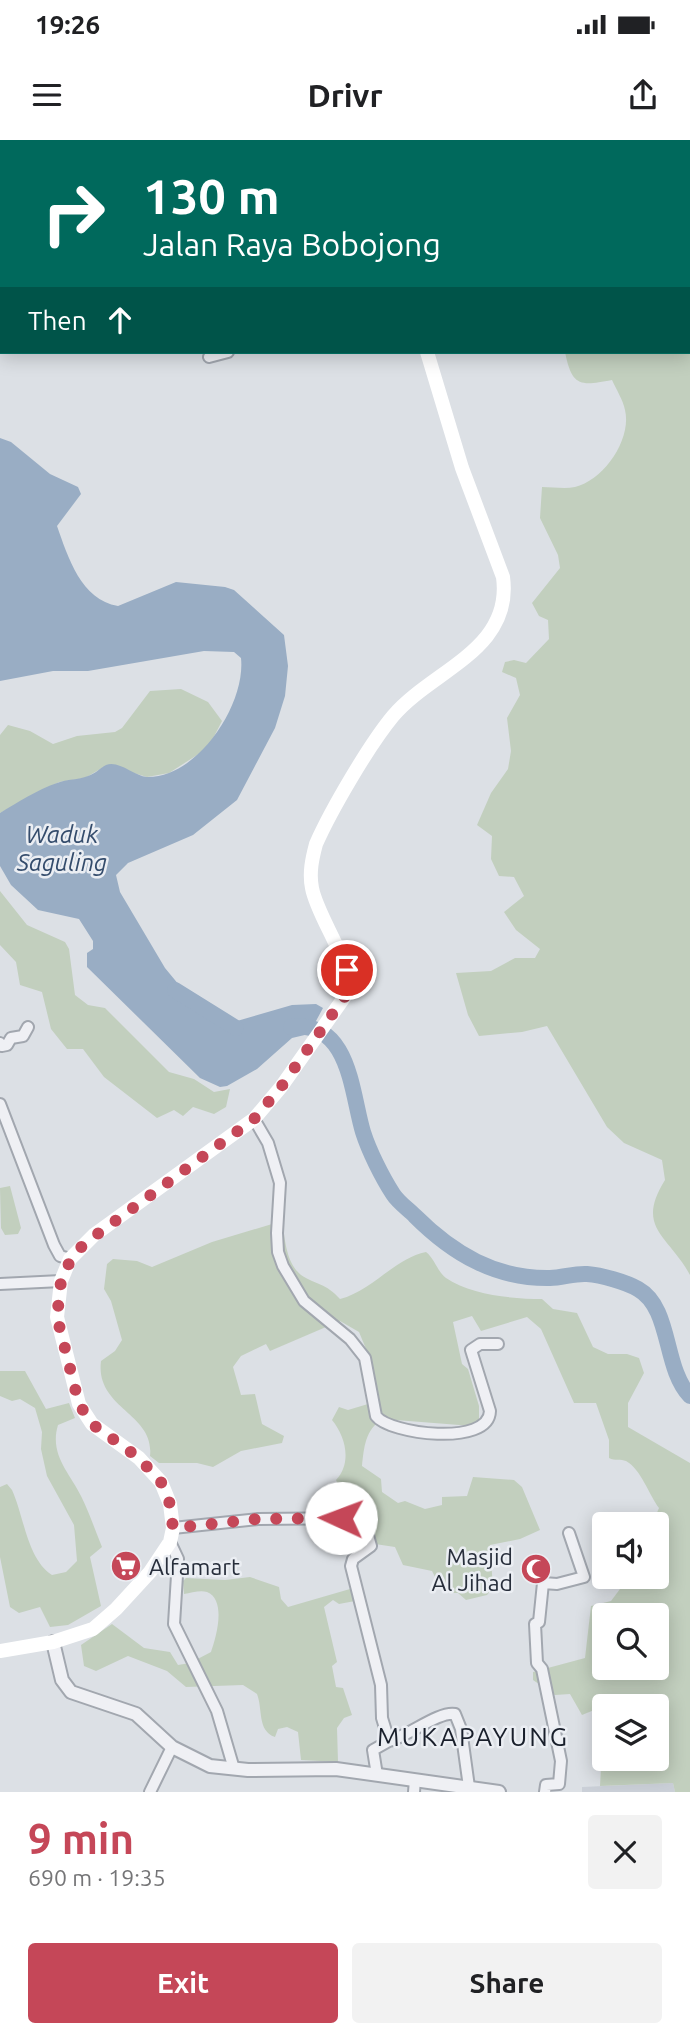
<!DOCTYPE html>
<meta charset="utf-8">
<style>
:root{--surface:#fff;--page:#f2f2f2;--text:#202124;--muted:#757577;--accent:#c54758}
body{margin:0;font-family:Ubuntu,sans-serif;background:var(--page);color:var(--text);height:100vh;display:flex;flex-direction:column;font-size:26px;white-space:nowrap}
*{box-sizing:border-box;margin:0}
p{font-size:23px;color:var(--muted)}
.icon{flex:none;width:38px;height:38px;fill:none;stroke:currentColor;stroke-width:2;stroke-linecap:round;stroke-linejoin:round}
.map{position:relative;height:1652px;overflow:hidden}
.side{display:flex;flex-direction:column;background:var(--surface);flex:1}
.side>*{flex:none}
.hud{position:absolute;left:0px;top:0px;width:691px;height:214px;box-shadow:0 4px 18px #0003;background:#00695c;color:#fff;overflow:hidden}
.tools{position:absolute;left:592px;top:1372px;display:grid;gap:14px}
.tools a{display:grid;place-items:center;width:77px;height:77px;border-radius:7px;background:var(--surface);box-shadow:0 4px 18px #0003;font-size:35px}
.pin{position:absolute;display:grid;place-items:center;width:60px;height:60px;color:#fff;margin:-30px;border:4px solid #fff;border-radius:50%;box-shadow:0 2px 7px #0007}
.me{position:absolute;width:77px;margin:-38px;rotate:272deg;stroke-linejoin:round;filter:drop-shadow(0 0 5px #0008)}
.turn{display:flex;align-items:center;gap:24px;height:147px;padding:0 28px;font-size:32px}
.turn .icon{width:91px;height:91px;stroke-width:2.5}
.turn b{display:block;font-size:49px;line-height:60px}
.then{display:flex;align-items:center;height:66px;padding:0 28px;background:#0003;gap:14px;font-size:26px}
.round{display:grid;place-items:center;flex:none;width:74px;height:74px;border-radius:7px;background:var(--page)}
.summary{display:flex;align-items:center;justify-content:space-between;height:119px;padding:0 28px}
h1{font-size:42px;font-weight:600;line-height:52px;color:var(--accent)}
.primary-button{display:flex;gap:14px;margin-top:auto;padding:14px 28px}
.primary-button a{flex:1;height:80px;border-radius:7px;background:var(--accent);color:#fff;font-size:28px;font-weight:600;line-height:80px;text-align:center}
.primary-button a+a{background:var(--page);color:var(--text)}
.status{display:flex;justify-content:space-between;align-items:center;height:49px;padding:0 35px;background:var(--surface);direction:ltr}
.status svg{height:19px;fill:currentColor}
header{display:flex;justify-content:space-between;align-items:center;height:91px;padding:0 28px;background:var(--surface);font-size:32px;font-weight:600}
.map>svg:first-child{display:block}
.built{fill:#cacfd7}
.green{fill:#c2cfbe;fill-rule:evenodd}
.water{fill:#99adc4}
.lines{fill:none;stroke-linecap:round;stroke-linejoin:round}
.river{stroke:#99adc4;stroke-width:16}
.minor-casing{stroke:#a2a7af;stroke-width:14}
.tertiary-casing{stroke:#a2a7af;stroke-width:16}
.minor{stroke:#eff0f4;stroke-width:10}
.tertiary{stroke:#eff0f4;stroke-width:12}
.secondary{stroke:#fff;stroke-width:14}
.route{stroke:#c54758;stroke-width:12;stroke-dasharray:0 21.6}
.labels{text-anchor:middle;dominant-baseline:central;stroke-width:5;stroke-linejoin:round;paint-order:stroke}
.poi-label{font-size:23px;fill:#272e3b;stroke:#ebeef3;text-anchor:end}
.water-label{font-size:24px;font-style:italic;fill:#344c6c;stroke:#ebeef3}
.quarter-label{font-size:26px;letter-spacing:2px;fill:#191f2b;stroke:#ebeef3}
</style>
<div class="status"><b>19:26</b><svg viewBox="0 0 49 12"><path d="M0 12V9h3v3zM5 12V6h3v6zM10 12V3h3v9zM15 12V0h3v12zM26 1h20v11H26zM47 4h2v5h-2z"/></svg></div>
<header><svg class="icon" aria-label="menu" viewBox="0 0 24 24"><path d="M4 6h16M4 12h16M4 18h16"/></svg>Drivr<svg class="icon" aria-label="share" viewBox="0 0 24 24"><path d="M12 15V3M7 8l5-5 5 5M5 13v7h14v-7"/></svg></header>
<div class="map">
<svg width="690" height="1652" viewBox="0 0 690 1652">
<rect width="100%" height="100%" fill="#dce0e5"/>
<path class="built" d="M 673,1643 L 675,1652 L 582,1652 L 582,1647 Z"/>
<path class="green" d="M 685,0 L 690,0 L 690,1135 C 668,1095 635,1088 665,1040 L 662,1020 L 624,1003 L 607,987 L 547,886 L 522,892 L 479,896 L 468,875 L 456,833 L 491,831 L 515,818 L 535,818 L 540,809 L 516,790 L 504,772 L 524,756 L 514,737 L 499,736 L 491,719 L 492,696 L 477,685 L 491,653 L 508,629 L 511,611 L 507,578 L 520,555 L 516,538 L 502,532 L 505,522 L 514,520 L 526,523 L 549,499 L 548,480 L 539,476 L 532,463 L 560,428 L 558,415 L 540,378 L 542,347 C 553,347 565,349 575,347 C 604,340 632,299 625,270 C 623,260 616,249 612,240 C 580,246 572,247 565,212 L 690,212 L 690,2 Z
M 181,549 L 208,562 L 222,581 L 208,608 L 169,633 L 147,637 L 107,625 L 85,638 L 59,642 L 0,673 L 0,595 L 8,585 L 30,591 L 53,604 L 77,596 L 115,592 L 122,588 L 150,551 Z
M 0,751 L 27,785 L 65,802 L 69,809 L 75,855 L 88,865 L 105,868 L 169,932 L 194,939 L 214,952 L 230,949 L 226,967 L 214,974 L 193,967 L 183,976 L 174,970 L 157,978 L 104,937 L 83,909 L 67,909 L 51,889 L 42,852 L 20,845 L 16,822 L 0,805 Z
M 10,1046 L 21,1088 L 18,1094 L 5,1095 L 1,1088 L 0,1048 Z
M 282,1081 C 285,1099 286,1123 301,1135 C 316,1145 326,1143 340,1159 C 372,1151 395,1118 426,1112 C 435,1119 437,1131 446,1138 C 471,1155 513,1159 542,1159 L 553,1169 L 577,1173 L 593,1207 L 608,1214 L 627,1214 L 639,1218 L 644,1233 L 628,1263 L 628,1287 L 690,1323 L 690,1652 L 675,1652 L 673,1643 L 600,1646 L 601,1628 L 615,1623 L 616,1619 L 656,1619 L 656,1566 L 604,1566 L 582,1575 L 570,1554 L 555,1555 L 533,1540 L 533,1532 L 585,1518 L 591,1466 L 611,1461 L 629,1437 L 656,1437 L 656,1384 L 652,1384 L 659,1368 C 649,1355 641,1329 626,1321 C 621,1319 615,1321 609,1318 L 609,1300 L 596,1263 L 574,1263 L 541,1189 L 527,1177 L 481,1191 L 472,1176 L 453,1182 L 462,1224 L 468,1229 L 479,1266 L 479,1282 L 472,1286 L 383,1279 C 365,1289 364,1308 362,1326 L 381,1339 L 382,1352 L 398,1363 L 405,1361 L 425,1369 L 442,1365 L 442,1357 L 467,1356 L 473,1337 L 514,1340 L 522,1347 L 540,1390 L 520,1399 L 490,1405 L 493,1448 L 487,1455 L 466,1460 L 458,1453 L 443,1453 L 432,1431 L 403,1425 L 395,1407 L 375,1404 C 370,1382 369,1362 344,1357 L 336,1340 C 352,1323 346,1297 332,1280 L 339,1267 L 348,1270 L 378,1261 L 369,1216 L 359,1192 L 340,1181 L 270,1211 L 266,1204 L 241,1216 L 233,1227 L 241,1255 L 255,1254 L 262,1284 L 284,1296 L 282,1303 L 241,1311 L 213,1327 L 197,1323 L 159,1323 L 150,1316 C 155,1273 95,1269 101,1221 L 115,1211 L 122,1200 L 111,1161 L 104,1149 L 107,1124 L 113,1119 L 137,1121 L 152,1127 L 212,1102 ZM 604,1475 L 656,1475 L 656,1528 L 604,1528 Z
M 0,1231 L 25,1231 L 46,1269 L 69,1263 L 75,1278 L 58,1285 C 49,1315 70,1333 81,1356 C 89,1372 95,1390 102,1407 L 90,1417 L 101,1466 L 68,1485 L 50,1487 L 40,1467 L 19,1473 L 10,1467 L 0,1417 L 0,1347 L 7,1344 L 12,1350 C 24,1376 27,1419 52,1435 L 66,1432 L 77,1421 L 74,1385 L 47,1336 L 41,1309 L 42,1292 L 35,1268 L 20,1259 L 12,1261 L 0,1256 Z
M 250,1437 L 279,1447 L 281,1459 L 288,1467 L 350,1449 L 353,1451 L 355,1461 L 339,1464 L 333,1460 L 324,1467 L 337,1522 L 332,1526 L 336,1547 L 343,1548 L 352,1575 L 344,1578 L 337,1588 L 338,1622 L 301,1620 L 298,1592 L 287,1587 L 278,1589 L 275,1597 C 257,1591 263,1569 257,1554 L 243,1545 L 186,1547 L 167,1531 L 128,1516 L 96,1531 L 84,1526 L 81,1505 L 112,1484 L 144,1508 L 170,1512 L 178,1525 L 190,1523 L 211,1512 C 216,1498 227,1460 207,1452 C 200,1450 191,1453 184,1454 L 183,1441 L 186,1438 L 225,1440 Z"/>
<path class="water" d="M 0,298 L 11,302 L 50,334 L 78,347 L 81,354 L 57,386 C 68,417 81,460 118,466 L 176,442 L 225,447 L 234,450 L 284,495 L 288,526 L 285,556 L 275,588 L 237,660 L 193,695 L 128,723 L 116,735 L 120,752 L 165,828 L 203,874 L 237,881 L 292,865 L 316,864 L 323,868 L 309,894 L 292,898 L 257,929 L 227,946 L 220,947 L 200,938 L 87,827 L 87,813 L 93,809 L 93,801 L 79,779 L 38,770 L 11,745 L 0,726 L 0,673 C 18,662 37,650 57,643 C 67,639 78,640 88,636 C 95,634 100,628 106,625 C 119,620 134,636 147,637 C 198,638 246,564 241,518 L 234,512 L 204,511 L 88,531 L 53,531 L 0,541 Z"/>
<g class="lines">
<path class="river" d="M 175,850 L 236,888
M 291,887 C 350,880 351,952 363,992 C 369,1011 382,1037 393,1054 C 398,1062 408,1069 415,1076 C 453,1114 496,1139 550,1138 C 562,1138 575,1133 587,1134 C 601,1135 626,1142 638,1149 C 672,1168 663,1228 690,1256"/>
<g class="minor-casing">
<path id="minor" d="M 376,2 L 377,0
M 209,217 L 228,212
M 0,903 L 2,906 L 7,905 L 11,898 L 23,896 L 28,887
M 0,964 L 54,1105 L 60,1116 L 70,1119
M 254,979 L 268,1003 L 280,1043 L 277,1093 L 278,1112 L 283,1126 L 304,1161 L 350,1199 L 365,1218 L 376,1276 C 389,1294 489,1307 490,1271 L 471,1210 L 480,1204 L 498,1204
M 0,1144 L 61,1141
M 173,1388 L 258,1379 L 363,1378 L 371,1406 L 353,1419 L 351,1426 L 381,1545 L 382,1578 L 389,1601 L 373,1610 L 377,1635
M 170,1402 L 178,1419 L 174,1484 L 217,1571 L 234,1629
M 389,1601 C 408,1596 439,1571 455,1574 L 461,1589 L 469,1647
M 150,1652 L 172,1607
M 414,1652 L 415,1640
M 545,1652 L 546,1645 L 559,1644 L 561,1621 L 542,1529 L 537,1523 L 535,1484 L 539,1482 L 543,1443 L 557,1444 L 584,1437 L 569,1393"/>
</g>
<g class="tertiary-casing">
<path id="tertiary" d="M 53,1502 L 62,1540 L 71,1552 L 136,1574 L 172,1607 L 210,1626 L 248,1630 L 336,1629 L 499,1652"/>
</g>
<use href="#minor" class="minor"/>
<use href="#tertiary" class="tertiary"/>
<path class="secondary" d="M 423,0 L 424,2
M 0,1511 L 53,1502 L 93,1489 L 116,1469 L 150,1432 L 170,1402 L 173,1388 L 170,1364 L 161,1342 L 139,1318 L 92,1284 L 79,1264 L 57,1177 L 61,1141 L 70,1119 L 94,1095 L 254,979 L 281,947 L 348,852 C 355,827 317,777 312,748 C 309,733 312,719 316,704 C 331,670 369,605 393,576 C 432,530 513,510 503,437 L 462,328 L 427,212"/>
</g>
<g class="lines">
<path class="route" d="M 341,1378 L 258,1379 L 173,1388 L 170,1364 L 161,1342 L 139,1318 L 92,1284 L 79,1264 L 57,1177 L 61,1141 L 71,1119 L 84,1104 L 254,979 L 281,947 L 348,852 L 351,843 L 347,830"/>
</g>
<defs>
<g id="supermarket-disc" transform="scale(1.575)"><circle r="9.5" fill="#c54758" stroke="#ebeef3"/><path d="M-6-5.5h2.5l.6 2H6L4.5 2H-2.5L-4.4-4H-6ZM-1.5 3.2a1.3 1.3 0 1 0 .1 0ZM3 3.2a1.3 1.3 0 1 0 .1 0Z" fill="#fff"/></g>
<g id="mosque-disc" transform="scale(1.575)"><circle r="9.5" fill="#c54758" stroke="#ebeef3"/><path d="M3.5-4.9A6 6 0 1 0 3.5 4.9A5 5 0 1 1 3.5-4.9Z" fill="#fff"/></g>
</defs>
<g fill-rule="evenodd">
<use href="#supermarket-disc" x="126" y="1426"/>
<use href="#mosque-disc" x="536" y="1429"/>
</g>
<g class="labels">
<g class="poi-label">
<text x="513" y="1416">Masjid<tspan x="513" dy="26">Al Jihad</tspan></text>
<text x="149" y="1426" text-anchor="start">Alfamart</text>
</g>
<g class="water-label">
<text x="62" y="694">Waduk<tspan x="62" dy="28">Saguling</tspan></text>
</g>
<g class="quarter-label">
<text x="473" y="1596">MUKAPAYUNG</text>
</g>
</g>
</svg>
<div class="tools">
<a><svg class="icon" aria-label="sound" viewBox="0 0 24 24"><path d="M4 9h4l5-4v14l-5-4H4zM17 9q2 3 0 6"/></svg></a>
<a><svg class="icon" aria-label="search" viewBox="0 0 24 24"><circle cx="10" cy="10" r="6"/><path d="M15 15l6 6"/></svg></a>
<a><svg class="icon" aria-label="layers" viewBox="0 0 24 24"><path d="M12 4l9 5-9 5-9-5zM3 14l9 5 9-5"/></svg></a>
</div>
<div class="pin" style="left:347px;top:830px;background:#d93025"><svg class="icon" aria-label="arrive" viewBox="0 0 24 24"><path d="M6 21V4h12l-3 4 3 4H6"/></svg></div>
<svg class="me" style="left:341px;top:1378px" viewBox="-20 -20 40 40"><circle r="19" fill="#fff"/><path d="M0-13L10 11 0 6-10 11z" fill="#c54758"/></svg>
<div class="hud">
<div class="turn"><svg class="icon" aria-label="right" viewBox="0 0 24 24"><path d="M7 20v-9h11M14 6l5 5-5 5"/></svg><div><b>130 m</b>Jalan Raya Bobojong</div></div>
<div class="then">Then<svg class="icon" aria-label="ahead" viewBox="0 0 24 24"><path d="M12 20V5M6 11l6-6 6 6"/></svg></div>
</div>
</div>
<section class="side">
<div class="summary"><div><h1>9 min</h1><p>690 m · 19:35</p></div><a class="round"><svg class="icon" aria-label="close" viewBox="0 0 24 24"><path d="M6 6l12 12M18 6L6 18"/></svg></a></div>
<div class="primary-button"><a>Exit</a><a>Share</a></div>
</section>
